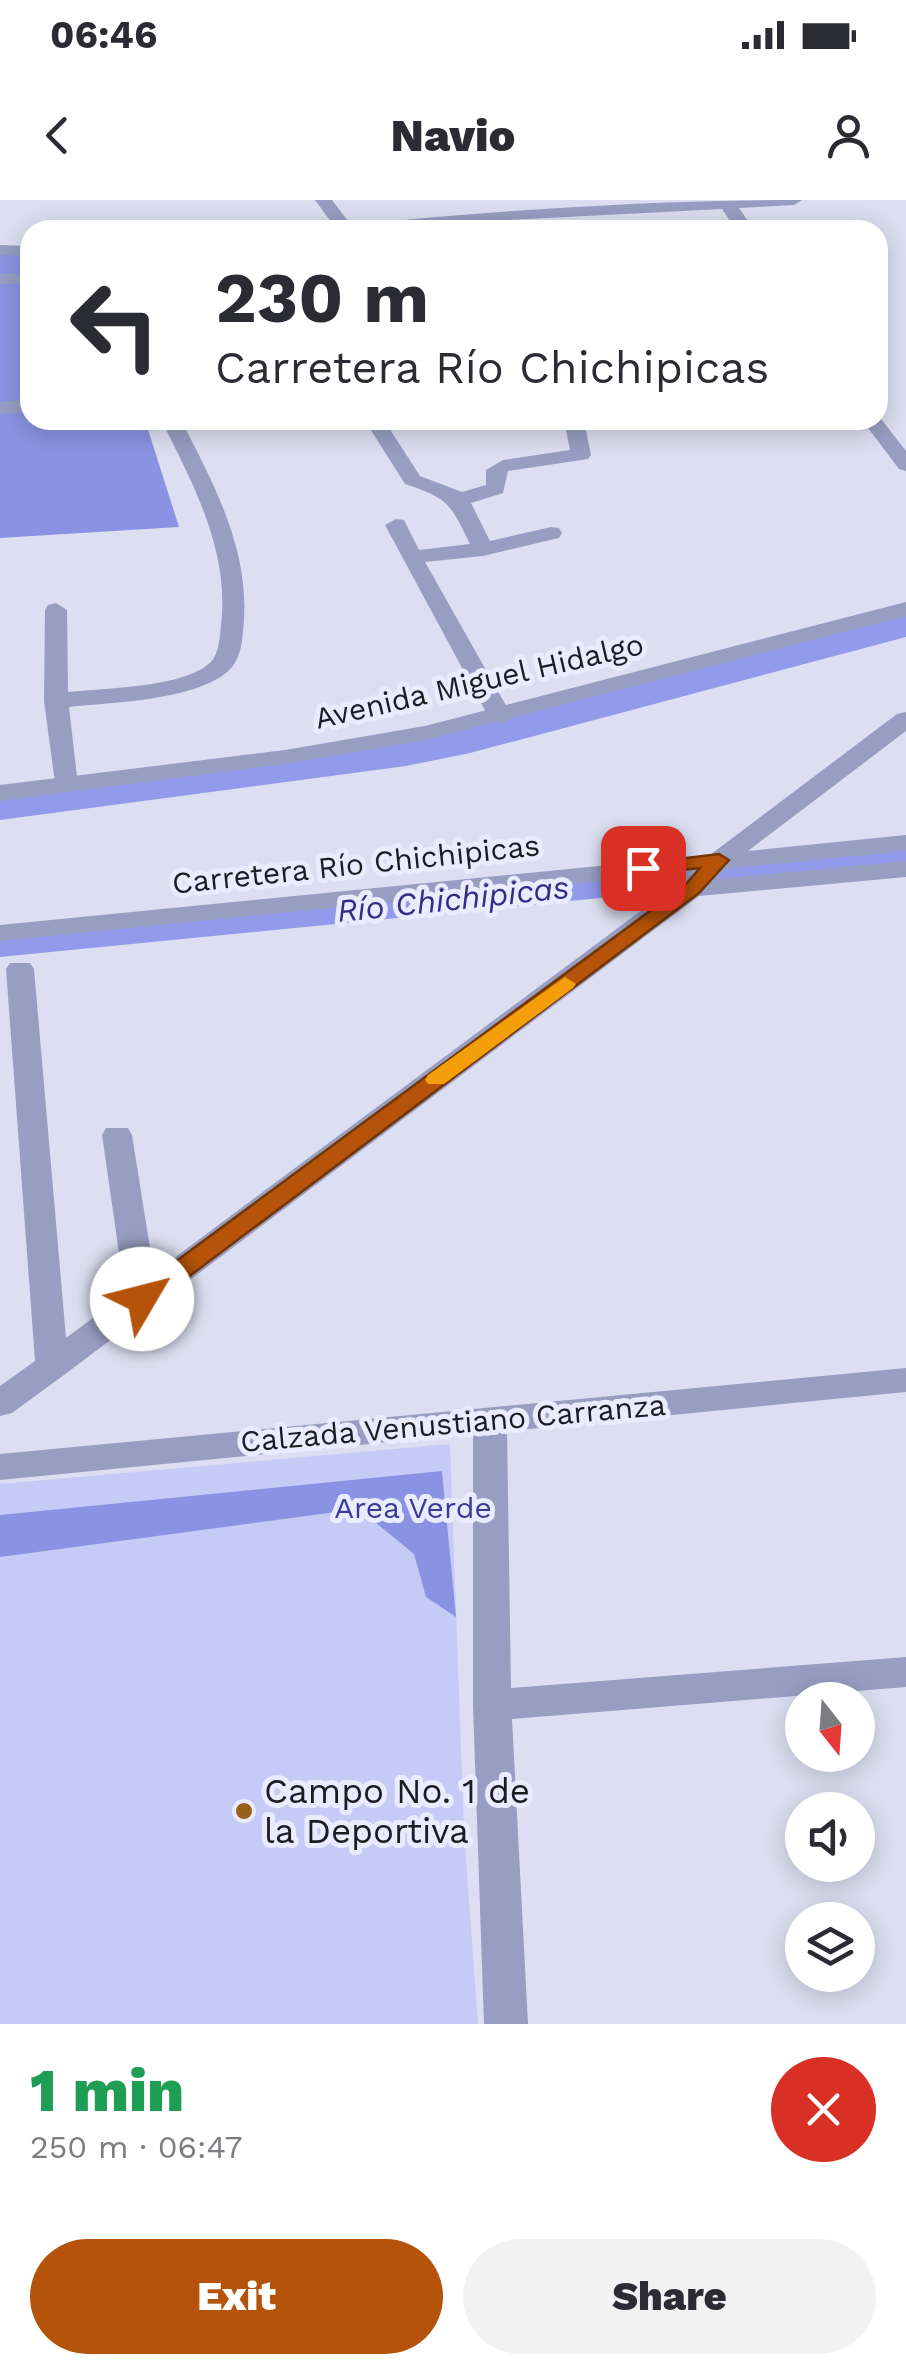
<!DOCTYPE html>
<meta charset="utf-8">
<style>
:root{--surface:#fff;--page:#f2f2f3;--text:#2b2b33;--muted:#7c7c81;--accent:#b45309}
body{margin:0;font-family:"Work Sans",sans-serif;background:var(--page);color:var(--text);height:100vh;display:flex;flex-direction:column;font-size:38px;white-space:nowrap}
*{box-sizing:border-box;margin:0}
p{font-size:32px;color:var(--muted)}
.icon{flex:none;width:55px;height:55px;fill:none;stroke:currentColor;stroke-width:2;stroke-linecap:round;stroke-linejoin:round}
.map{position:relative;height:1824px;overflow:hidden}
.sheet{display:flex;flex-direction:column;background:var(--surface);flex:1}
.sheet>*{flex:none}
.hud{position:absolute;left:20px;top:20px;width:868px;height:210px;border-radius:30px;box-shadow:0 5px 25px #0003;background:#fff;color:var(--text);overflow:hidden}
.needle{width:65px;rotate:163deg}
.controls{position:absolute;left:785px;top:1482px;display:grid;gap:20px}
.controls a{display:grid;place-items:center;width:90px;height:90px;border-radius:50%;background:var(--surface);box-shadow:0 5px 25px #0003;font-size:50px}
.pin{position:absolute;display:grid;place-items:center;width:85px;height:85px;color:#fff;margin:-42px;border-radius:20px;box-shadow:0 5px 15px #0006}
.me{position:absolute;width:110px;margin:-55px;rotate:53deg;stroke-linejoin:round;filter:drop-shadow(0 0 8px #0008)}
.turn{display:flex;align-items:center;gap:35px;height:210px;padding:0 30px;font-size:45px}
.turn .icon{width:130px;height:130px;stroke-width:2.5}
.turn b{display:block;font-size:70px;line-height:85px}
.round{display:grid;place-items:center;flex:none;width:105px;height:105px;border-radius:52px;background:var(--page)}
.head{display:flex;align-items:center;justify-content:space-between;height:170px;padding:0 30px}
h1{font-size:60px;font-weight:800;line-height:75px;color:#1e9e55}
.primary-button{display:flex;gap:20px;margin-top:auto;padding:20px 30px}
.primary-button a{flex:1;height:115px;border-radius:60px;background:var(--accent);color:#fff;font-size:40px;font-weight:800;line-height:115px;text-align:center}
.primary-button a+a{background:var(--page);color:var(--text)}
.status{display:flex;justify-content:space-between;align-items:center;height:70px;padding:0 50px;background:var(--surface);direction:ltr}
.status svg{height:28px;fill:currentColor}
header{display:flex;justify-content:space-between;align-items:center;height:130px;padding:0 30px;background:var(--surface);font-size:45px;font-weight:800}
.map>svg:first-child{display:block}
.green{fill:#c5cbf6}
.forest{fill:#8a93e3}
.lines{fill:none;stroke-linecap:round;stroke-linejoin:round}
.river{fill:#919aeb;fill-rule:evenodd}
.minor{fill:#989ec2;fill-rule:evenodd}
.tertiary{fill:#989ec2;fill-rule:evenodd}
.route{fill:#b45309;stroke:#753606;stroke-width:2.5}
.slow{fill:#f59e0b}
.poi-dot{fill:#99621b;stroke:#e9ecff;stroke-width:4}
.labels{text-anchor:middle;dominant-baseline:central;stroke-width:10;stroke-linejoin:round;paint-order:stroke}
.street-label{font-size:30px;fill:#1b1c22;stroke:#e9ecff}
.park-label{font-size:30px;fill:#3b3a97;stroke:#e9ecff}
.water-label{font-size:32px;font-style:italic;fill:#302c88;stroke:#e9ecff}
.near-poi-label{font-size:35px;fill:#1b1c22;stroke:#e9ecff;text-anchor:start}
</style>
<div class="status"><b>06:46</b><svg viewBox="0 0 49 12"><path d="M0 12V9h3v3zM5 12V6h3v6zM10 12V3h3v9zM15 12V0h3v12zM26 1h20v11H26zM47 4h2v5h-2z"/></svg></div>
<header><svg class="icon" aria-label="back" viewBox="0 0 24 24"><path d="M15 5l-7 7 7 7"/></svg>Navio<svg class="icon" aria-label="person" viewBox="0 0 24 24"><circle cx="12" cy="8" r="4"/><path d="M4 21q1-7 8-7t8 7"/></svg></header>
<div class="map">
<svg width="906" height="1824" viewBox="0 0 906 1824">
<rect width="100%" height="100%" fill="#dcdff1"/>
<path class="green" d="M 450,1244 L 464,1632 L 478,1824 L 0,1824 L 0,1284 Z"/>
<path class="forest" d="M 0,51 L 30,52 L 30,220 L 145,220 L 179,327 L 0,338 Z
M 442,1271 L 456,1417 L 426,1397 L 414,1354 L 359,1309 L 0,1357 L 0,1315 Z"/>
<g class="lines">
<path class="river" d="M 906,414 L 906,437 L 470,553 L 406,566 L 0,620 L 0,594 L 406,542 L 466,529 Z
M 906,642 L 906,668 L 0,757 L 0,729 Z"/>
<path class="minor" d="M 315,0 L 332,0 L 351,25 C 501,10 651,0 802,0 L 794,5 L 739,8 L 754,30 L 736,30 L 722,9 L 506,20 L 403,30 L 337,30 Z
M 0,45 L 30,46 L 30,56 L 0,55 Z
M 30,73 L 30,83 L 0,84 L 0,74 Z
M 30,199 L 30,211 L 0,214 L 0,202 Z
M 878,215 L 906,251 L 906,271 L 899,269 L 862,220 L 878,220 Z
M 161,220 L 181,220 C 215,286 252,354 243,431 C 242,446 239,463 226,473 C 190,501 113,502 69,507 L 78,585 L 65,593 L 56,590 L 44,501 L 45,410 L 48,405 L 56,403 L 67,410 L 68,492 C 104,488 184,488 211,462 C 219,453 220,436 221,425 C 230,352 193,283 161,220 Z
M 370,220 L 384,220 L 420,276 L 462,292 L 486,285 L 486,270 L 503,260 L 570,250 L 564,220 L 584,220 L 591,255 L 588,259 L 508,271 L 503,293 L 471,303 L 490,341 L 551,327 L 559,328 L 562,333 L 559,338 L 483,356 L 425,362 L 512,516 L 509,521 L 500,523 L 488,516 L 385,325 L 396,319 L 404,320 L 419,350 L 470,344 C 450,303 448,298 405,284 L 367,224 Z
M 906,512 L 906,531 L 748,651 L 906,635 L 906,651 L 725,669 L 716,679 L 906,661 L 906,677 L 699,696 L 64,1175 L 12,1213 L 0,1216 L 0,1186 L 35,1161 L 6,769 L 10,763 L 30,763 L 34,769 L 66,1138 L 125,1094 L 102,935 L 106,928 L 128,928 L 132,935 L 154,1073 L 693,672 L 0,741 L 0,725 L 710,655 L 897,514 Z
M 906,1168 L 906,1192 L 507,1231 L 511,1488 L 906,1457 L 906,1487 L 512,1519 L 528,1824 L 484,1824 L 473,1505 L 473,1234 L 0,1280 L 0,1254 Z"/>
<path class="tertiary" d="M 906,402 L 906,416 L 426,540 L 285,564 L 0,601 L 0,585 L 285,550 L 425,526 Z"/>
</g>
<path class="route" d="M 719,654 L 729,660 L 699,693 L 151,1105 L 133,1105 L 130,1099 L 133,1093 L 685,685 L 700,668 L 643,674 L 636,672 L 636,664 Z"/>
<path class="slow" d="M 565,777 L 576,784 L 573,788 L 444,884 L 428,884 L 425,880 L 428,875 Z"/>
<circle class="poi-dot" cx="244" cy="1611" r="10"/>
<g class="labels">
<g class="street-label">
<text transform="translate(479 481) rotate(-13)">Avenida Miguel Hidalgo</text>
<text transform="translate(356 664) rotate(-6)">Carretera Río Chichipicas</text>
<text transform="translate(453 1223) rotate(-5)">Calzada Venustiano Carranza</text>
</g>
<g class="park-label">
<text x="413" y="1307">Area Verde</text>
</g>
<g class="water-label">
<text transform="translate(453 699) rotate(-6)">Río Chichipicas</text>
</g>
<g class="near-poi-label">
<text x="264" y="1591">Campo No. 1 de<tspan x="264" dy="40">la Deportiva</tspan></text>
</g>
</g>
</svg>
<div class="controls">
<a><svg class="needle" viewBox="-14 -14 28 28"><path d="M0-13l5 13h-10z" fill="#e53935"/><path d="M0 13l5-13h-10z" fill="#7c7c81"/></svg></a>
<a><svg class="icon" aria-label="sound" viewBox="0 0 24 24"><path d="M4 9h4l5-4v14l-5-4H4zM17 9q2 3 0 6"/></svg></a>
<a><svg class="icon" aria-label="layers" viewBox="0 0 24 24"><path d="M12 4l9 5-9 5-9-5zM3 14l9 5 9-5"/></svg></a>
</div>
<div class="pin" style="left:643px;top:668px;background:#d93025"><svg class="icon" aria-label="arrive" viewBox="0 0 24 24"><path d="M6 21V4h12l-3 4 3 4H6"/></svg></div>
<svg class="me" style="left:142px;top:1099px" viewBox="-20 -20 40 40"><circle r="19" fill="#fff"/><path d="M0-13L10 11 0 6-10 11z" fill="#b45309"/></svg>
<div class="hud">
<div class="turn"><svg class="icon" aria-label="left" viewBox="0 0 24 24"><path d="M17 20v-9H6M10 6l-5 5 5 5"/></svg><div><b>230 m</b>Carretera Río Chichipicas</div></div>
</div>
</div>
<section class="sheet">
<div class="head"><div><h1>1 min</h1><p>250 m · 06:47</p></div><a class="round" style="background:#d93025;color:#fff"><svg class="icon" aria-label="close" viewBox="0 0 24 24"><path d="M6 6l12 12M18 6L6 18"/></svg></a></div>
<div class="primary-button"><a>Exit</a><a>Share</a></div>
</section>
